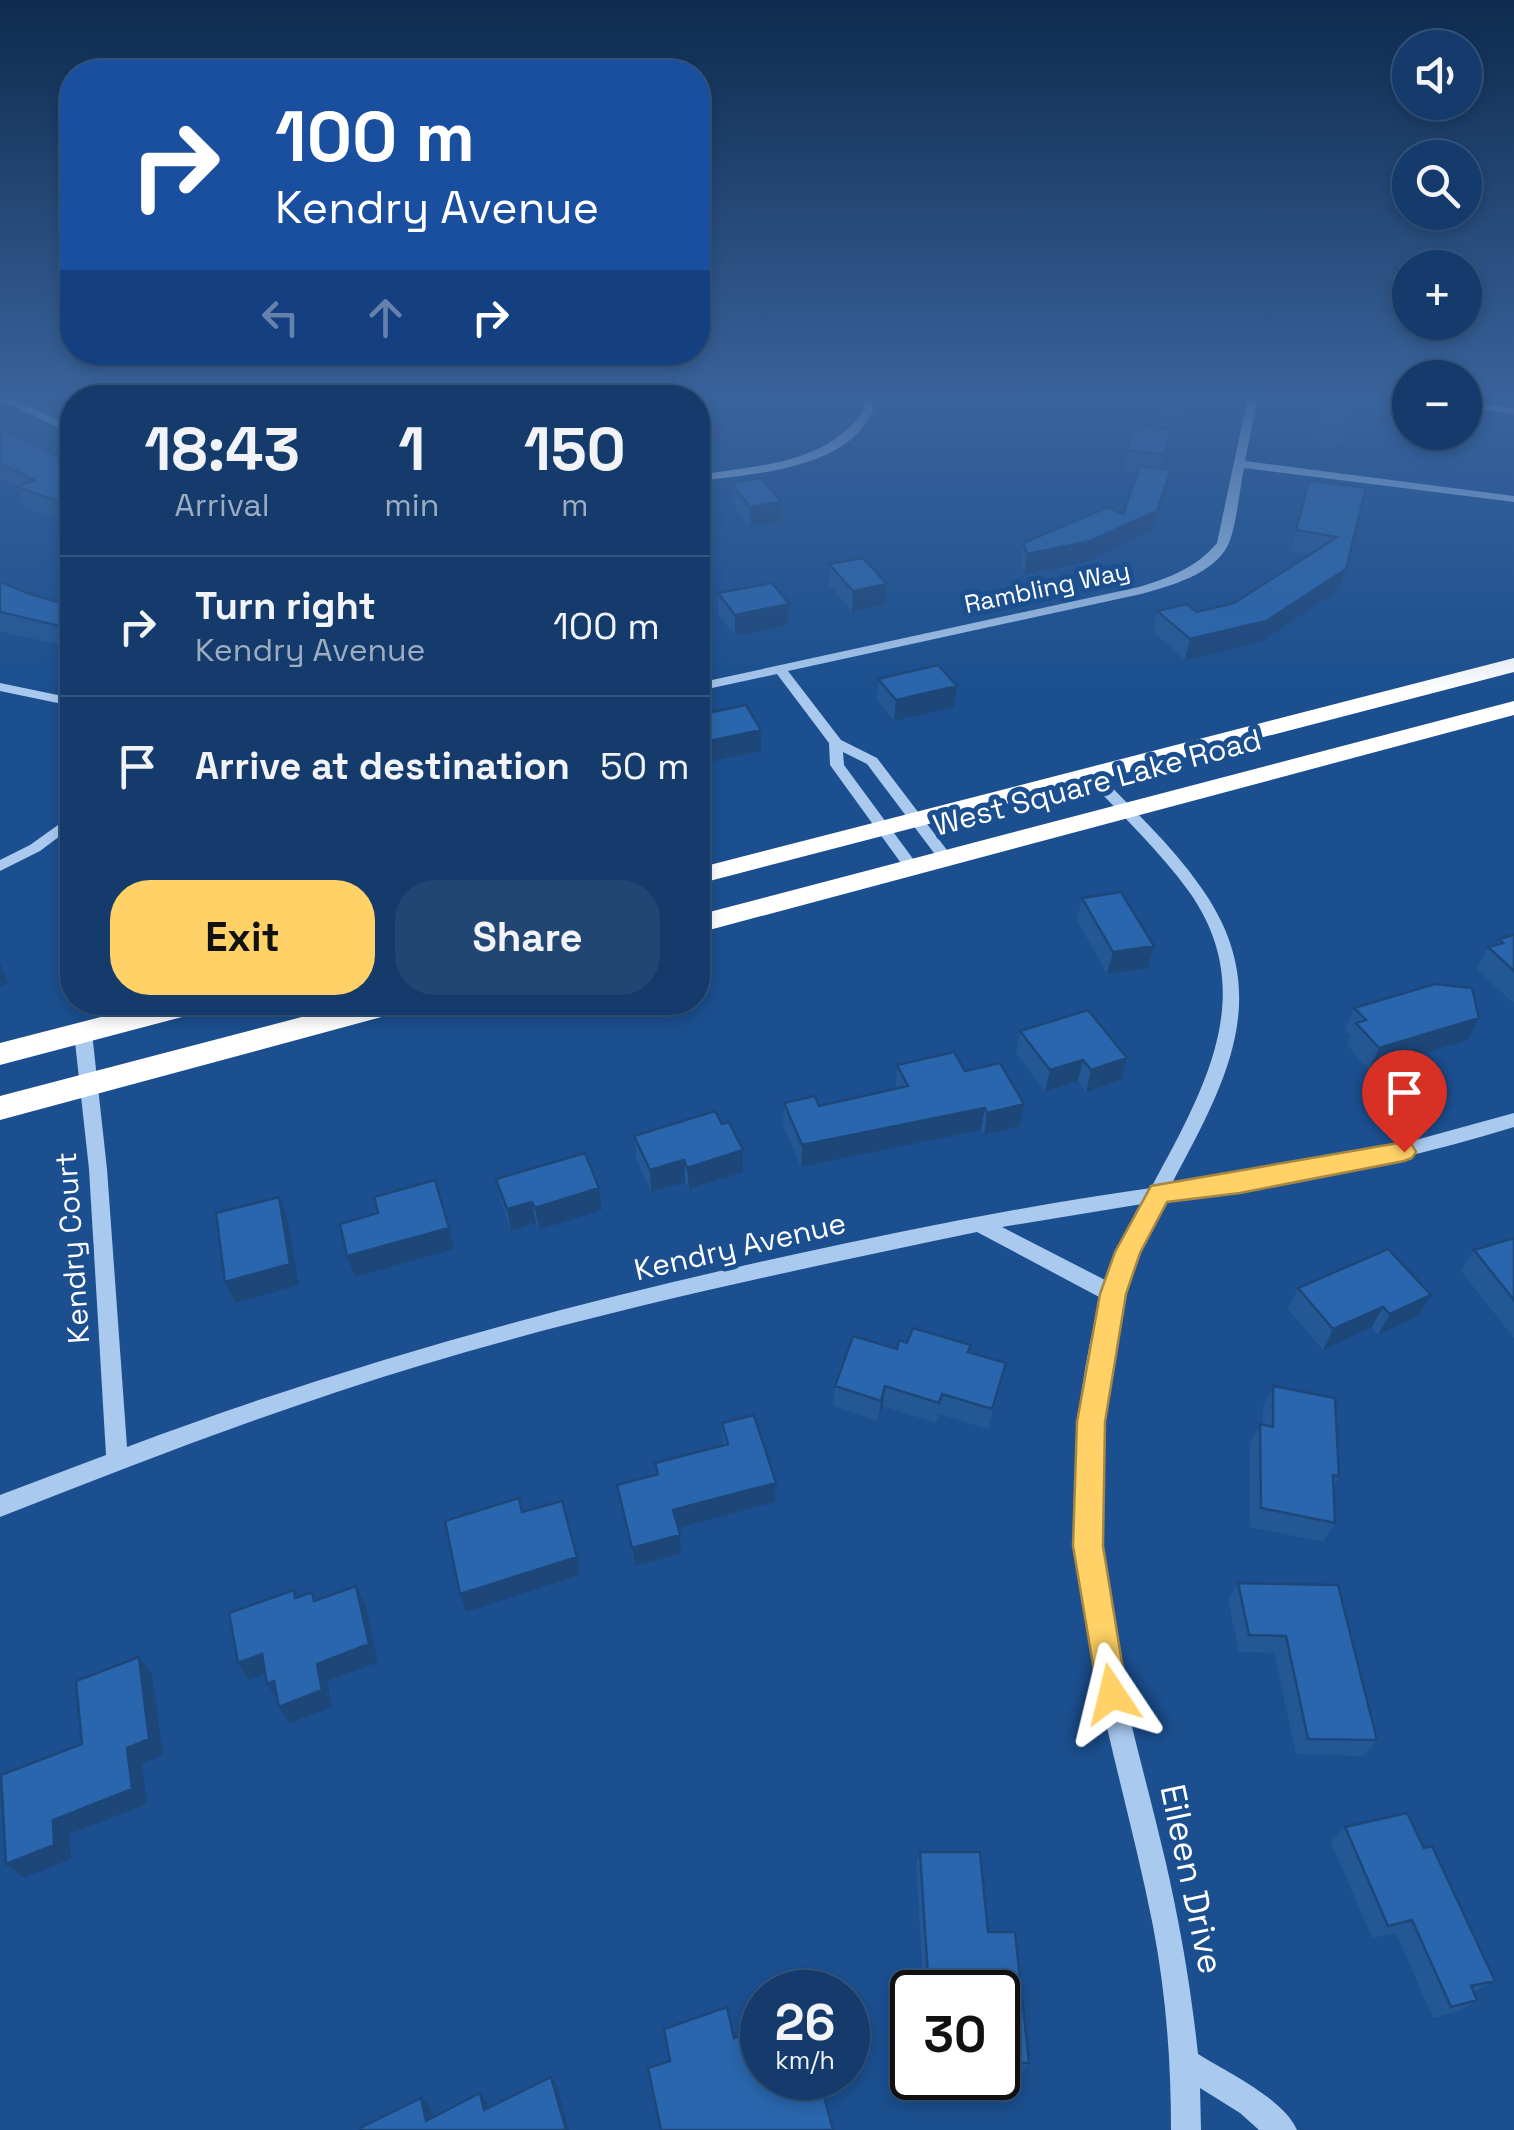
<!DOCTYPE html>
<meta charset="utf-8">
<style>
:root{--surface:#143b6b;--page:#214673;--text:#f1f3f6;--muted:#9dadc1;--line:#33557e;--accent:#ffd166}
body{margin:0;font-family:"Space Grotesk",sans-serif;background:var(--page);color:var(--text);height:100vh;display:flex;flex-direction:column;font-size:38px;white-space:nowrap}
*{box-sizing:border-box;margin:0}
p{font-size:32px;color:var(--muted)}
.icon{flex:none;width:55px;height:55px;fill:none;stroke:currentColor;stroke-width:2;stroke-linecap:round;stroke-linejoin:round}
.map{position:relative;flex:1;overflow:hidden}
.drawer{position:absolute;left:60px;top:385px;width:650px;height:630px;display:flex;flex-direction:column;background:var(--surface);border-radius:40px;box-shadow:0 5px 15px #0003,0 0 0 2px var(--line)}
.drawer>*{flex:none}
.top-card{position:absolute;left:60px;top:60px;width:650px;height:305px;border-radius:40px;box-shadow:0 5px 15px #0003,0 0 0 2px var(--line);background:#1a4fa0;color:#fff;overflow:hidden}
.tools{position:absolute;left:1392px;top:30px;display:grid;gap:20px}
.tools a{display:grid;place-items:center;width:90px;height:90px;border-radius:50%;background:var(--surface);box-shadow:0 5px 15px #0003,0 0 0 2px var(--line);font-size:50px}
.speed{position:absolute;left:740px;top:1970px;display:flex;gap:20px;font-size:50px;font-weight:700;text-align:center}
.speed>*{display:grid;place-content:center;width:130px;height:130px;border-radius:50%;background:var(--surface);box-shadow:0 5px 15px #0003,0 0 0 2px var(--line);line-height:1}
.speed small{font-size:25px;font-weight:400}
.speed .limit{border:5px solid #111;border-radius:15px;background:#fff;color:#111}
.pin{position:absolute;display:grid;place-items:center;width:85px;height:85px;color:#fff;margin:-102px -42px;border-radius:50% 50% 50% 0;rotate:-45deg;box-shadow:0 0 10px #0007}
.pin .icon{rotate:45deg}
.me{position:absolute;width:110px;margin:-55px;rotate:350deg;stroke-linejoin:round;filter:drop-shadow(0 0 8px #0008)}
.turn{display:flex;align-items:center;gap:35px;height:210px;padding:0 50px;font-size:45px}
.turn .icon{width:130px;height:130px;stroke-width:2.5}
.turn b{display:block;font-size:70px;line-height:85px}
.lanes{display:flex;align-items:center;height:95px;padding:0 50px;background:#0003;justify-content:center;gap:50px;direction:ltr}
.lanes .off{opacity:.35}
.eta{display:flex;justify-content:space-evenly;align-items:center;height:170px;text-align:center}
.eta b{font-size:60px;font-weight:800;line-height:70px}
.action{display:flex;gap:20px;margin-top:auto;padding:20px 50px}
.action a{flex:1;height:115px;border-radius:40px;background:var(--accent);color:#111;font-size:40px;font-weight:800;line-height:115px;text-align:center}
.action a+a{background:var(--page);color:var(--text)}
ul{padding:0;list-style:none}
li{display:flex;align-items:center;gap:30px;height:140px;padding:0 50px;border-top:2px solid var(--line)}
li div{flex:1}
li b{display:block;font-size:38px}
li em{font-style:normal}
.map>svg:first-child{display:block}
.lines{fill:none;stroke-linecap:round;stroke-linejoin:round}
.minor{fill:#a9c9ee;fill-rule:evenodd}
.highway{fill:#fff;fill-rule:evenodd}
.wall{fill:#245895}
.shaded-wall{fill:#1d4779}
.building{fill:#2a66ad;stroke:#1d4779;stroke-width:2.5}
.route{fill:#ffd166;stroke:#a68842;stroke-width:2.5}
.labels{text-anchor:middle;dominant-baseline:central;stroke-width:10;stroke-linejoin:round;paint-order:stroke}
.far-street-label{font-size:25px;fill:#fff;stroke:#1b4f8f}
.street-label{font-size:30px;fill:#fff;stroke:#1b4f8f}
.near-street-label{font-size:35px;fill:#fff;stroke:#1b4f8f}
</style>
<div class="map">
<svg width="1514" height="2130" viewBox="0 0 1514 2130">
<rect width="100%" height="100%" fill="#1b4f8f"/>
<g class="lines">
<path class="minor" d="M 0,396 L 8,396 L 72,427 L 72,434 L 0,400 Z
M 861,396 L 871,396 L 874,409 C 870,416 866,423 861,429 C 828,470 746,475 698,481 L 698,475 C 757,465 828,465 864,409 Z
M 1248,396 L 1258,396 L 1245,461 L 1514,496 L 1514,502 L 1244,468 C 1240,487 1236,529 1228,545 C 1214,574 1170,586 1141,594 L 788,671 L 841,740 L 877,758 L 953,858 L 950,861 L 940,861 L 867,764 L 843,752 L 844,765 L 919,867 L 911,872 L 906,870 L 830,765 L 829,743 L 777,674 L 698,691 L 698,683 L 1139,587 C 1169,578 1196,568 1217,543 Z
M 1465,401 L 1514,408 L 1514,414 L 1465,407 Z
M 0,683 L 72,698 L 72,706 L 0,691 Z
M 1092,771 L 1097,772 C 1132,809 1171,844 1200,886 C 1277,993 1226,1082 1171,1185 L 1383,1149 L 1514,1113 L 1514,1127 C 1399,1163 1282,1183 1163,1201 C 1149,1228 1135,1255 1125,1284 C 1097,1371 1091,1486 1103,1577 C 1115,1673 1143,1766 1165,1859 C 1180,1924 1191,1988 1198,2054 C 1227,2072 1284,2099 1297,2130 L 1259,2130 L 1240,2113 L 1200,2088 L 1201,2130 L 1171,2130 C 1171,2061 1166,1994 1153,1926 C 1130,1809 1093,1695 1080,1577 C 1069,1486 1076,1385 1101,1298 L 977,1232 C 791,1271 604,1310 422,1365 C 279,1408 140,1462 0,1517 L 0,1495 L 106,1455 L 89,1169 L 74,1033 L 83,1027 L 92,1033 L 107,1169 L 127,1447 C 342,1366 562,1305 787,1256 C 908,1230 1028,1205 1151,1188 C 1202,1093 1261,995 1190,893 C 1160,851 1122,816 1087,778 L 1085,775 ZM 1142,1204 L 1107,1281 L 1002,1227 Z
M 72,815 L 72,827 L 40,851 L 0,871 L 0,860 L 30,845 Z"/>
<path class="highway" d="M 1514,658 L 1514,672 L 698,884 L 698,868 Z
M 1514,701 L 1514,715 L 698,933 L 698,915 Z
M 159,1002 L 215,1002 L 211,1009 L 201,1012 L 0,1065 L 0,1043 Z
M 359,1002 L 414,1002 L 410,1009 L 400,1012 L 0,1120 L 0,1096 Z"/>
</g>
<path class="wall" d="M 96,396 L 190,396 L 190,398 L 99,398 Z
M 509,396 L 558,396 L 558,398 L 509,398 Z
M 1188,396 L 1178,437 L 1171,436 L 1162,469 L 1166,490 L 1153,531 L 1087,562 L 1024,575 L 1021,563 L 1023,543 L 1123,514 L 1138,472 L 1123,469 L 1126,450 L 1152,426 L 1154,414 Z
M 1317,396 L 1350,396 L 1348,425 L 1343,444 L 1337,444 L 1335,449 L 1310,446 Z
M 0,427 L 72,464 L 72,524 L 24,507 L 17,487 L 0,478 Z
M 731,483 L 781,502 L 781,522 L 750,527 L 732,503 Z
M 1366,488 L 1339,590 L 1261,642 L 1185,660 L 1153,632 L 1157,611 L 1197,612 L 1234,603 L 1311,554 L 1291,550 L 1303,500 Z
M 829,564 L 887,584 L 885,605 L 852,612 L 829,585 Z
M 0,582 L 30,594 L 72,606 L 72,648 L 0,631 Z
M 718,593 L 789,604 L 788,625 L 735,636 L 718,614 Z
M 878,679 L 957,686 L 954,707 L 894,721 L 877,700 Z
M 698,715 L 761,751 L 701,764 L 698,758 Z
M 1082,898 L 1154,946 L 1148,968 L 1107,974 L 1077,920 Z
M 1514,935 L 1514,1002 L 1512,1002 L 1477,969 L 1488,947 L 1496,945 L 1499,939 Z
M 1354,1008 L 1468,1040 L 1369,1070 L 1347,1045 L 1351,1036 L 1345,1030 Z
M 1088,1010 L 1121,1080 L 1086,1092 L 1078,1081 L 1045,1092 L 1016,1053 L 1020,1031 Z
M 897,1065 L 965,1071 L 1020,1126 L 984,1135 L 981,1130 L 801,1167 L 783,1124 L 784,1103 L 819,1106 L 896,1089 Z
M 722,1124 L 743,1172 L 689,1189 L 685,1182 L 651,1192 L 636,1157 L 634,1136 Z
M 496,1179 L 599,1188 L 602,1210 L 539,1230 L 536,1223 L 511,1231 L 501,1200 Z
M 1514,1238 L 1514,1338 L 1461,1271 L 1474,1250 Z
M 1388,1249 L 1419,1316 L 1378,1335 L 1372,1327 L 1323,1350 L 1288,1309 L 1298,1288 Z
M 907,1343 L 971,1345 L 969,1352 L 1001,1383 L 988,1429 L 939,1414 L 936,1423 L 883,1406 L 878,1421 L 833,1406 L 835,1386 Z
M 1273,1386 L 1339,1476 L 1334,1485 L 1335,1523 L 1323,1542 L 1250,1527 L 1250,1444 L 1260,1424 L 1263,1425 L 1263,1406 Z
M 722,1423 L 776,1483 L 775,1502 L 678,1528 L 681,1554 L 635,1566 L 620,1504 L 617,1485 L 656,1475 L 655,1463 L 723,1445 Z
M 1238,1583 L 1377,1740 L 1363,1756 L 1296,1754 L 1274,1653 L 1239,1652 L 1228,1600 Z
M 1345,1827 L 1495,1981 L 1474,1992 L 1477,2000 L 1459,2011 L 1433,2018 L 1396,1933 L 1372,1938 L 1331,1842 Z
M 920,1852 L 980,1852 L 988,1932 L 1015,1932 L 1029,2063 L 1022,2073 L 998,2073 L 998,1992 L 924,1992 L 916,1866 Z"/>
<path class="shaded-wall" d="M 720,423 L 720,442 L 698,446 L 698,427 Z
M 1173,429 L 1169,448 L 1160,475 L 1164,455 Z
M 1171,470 L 1166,490 L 1153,531 L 1087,562 L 1024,575 L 1027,554 L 1157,511 Z
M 781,502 L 781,522 L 750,527 L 750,507 Z
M 1346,569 L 1339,590 L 1261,642 L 1185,660 L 1190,639 Z
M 887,584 L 885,605 L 852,612 L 853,591 Z
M 789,604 L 788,625 L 735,636 L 735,615 Z
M 957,686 L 954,707 L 894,721 L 896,700 Z
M 761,730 L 761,751 L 701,764 L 700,743 Z
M 1154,946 L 1148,968 L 1107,974 L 1113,952 Z
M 0,963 L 8,983 L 0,986 Z
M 1479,1018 L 1468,1040 L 1369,1070 L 1379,1048 Z
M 1127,1058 L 1121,1080 L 1086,1092 L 1091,1070 Z
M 1083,1060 L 1078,1081 L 1045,1092 L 1050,1070 Z
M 1024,1104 L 1020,1126 L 984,1135 L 987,1113 Z
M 985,1108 L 981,1130 L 801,1167 L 802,1145 Z
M 743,1150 L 743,1172 L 689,1189 L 687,1168 Z
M 684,1160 L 685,1182 L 651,1192 L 650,1170 Z
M 599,1188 L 602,1210 L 539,1230 L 535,1208 Z
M 279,1197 L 287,1218 L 299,1285 L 235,1303 L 225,1282 Z
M 532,1202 L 536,1223 L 511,1231 L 507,1209 Z
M 449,1228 L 454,1249 L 355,1277 L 347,1256 Z
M 1431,1295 L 1419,1316 L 1378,1335 L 1390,1314 Z
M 1383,1307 L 1372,1327 L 1323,1350 L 1333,1329 Z
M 885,1386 L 883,1406 L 878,1421 L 881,1401 Z
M 776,1483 L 775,1502 L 675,1529 L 673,1510 Z
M 680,1535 L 681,1554 L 635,1566 L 632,1548 Z
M 577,1557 L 580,1575 L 466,1612 L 460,1594 Z
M 356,1586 L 365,1604 L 378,1662 L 327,1681 L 332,1707 L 289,1723 L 279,1707 L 317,1664 Z
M 262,1654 L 273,1671 L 249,1680 L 238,1663 Z
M 139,1657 L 152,1674 L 163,1755 L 142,1764 L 147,1804 L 69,1834 L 71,1859 L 24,1878 L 6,1864 L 127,1748 Z
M 274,1681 L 278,1700 L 267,1684 Z
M 551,2077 L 557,2086 L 569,2130 L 566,2130 Z
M 480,2093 L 487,2102 L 491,2119 L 484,2110 Z
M 421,2098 L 430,2106 L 435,2129 L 426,2121 Z"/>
<path class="building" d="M 131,396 L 174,396 L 171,398 Z
M 644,396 L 697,396 L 720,423 L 698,427 L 698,398 L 645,398 Z
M 1160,396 L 1187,396 L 1182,418 L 1154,414 Z
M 1320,396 L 1350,396 L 1348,425 L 1341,424 L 1341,429 L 1315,426 Z
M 1136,424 L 1173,429 L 1164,455 L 1126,450 Z
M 0,427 L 72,464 L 72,506 L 16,487 L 34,480 L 0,463 Z
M 1140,466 L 1171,470 L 1157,511 L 1090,541 L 1027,554 L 1023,543 L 1108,507 L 1123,514 Z
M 762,478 L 781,502 L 750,507 L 731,483 Z
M 1309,481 L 1366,488 L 1346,569 L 1266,621 L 1190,639 L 1157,611 L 1187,604 L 1197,612 L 1234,603 L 1337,537 L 1296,530 Z
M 863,558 L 887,584 L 853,591 L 829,564 Z
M 0,582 L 30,594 L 72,606 L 72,629 L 0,612 Z
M 772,583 L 789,604 L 735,615 L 718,593 Z
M 938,665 L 957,686 L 896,700 L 878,679 Z
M 746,705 L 761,730 L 700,743 L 698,738 L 698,715 Z
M 1121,892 L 1154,946 L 1113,952 L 1082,898 Z
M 1514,935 L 1514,971 L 1488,947 L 1503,943 L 1499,939 Z
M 1435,984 L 1472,988 L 1479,1018 L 1379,1048 L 1356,1023 L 1366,1020 L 1354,1008 Z
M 1088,1010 L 1127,1058 L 1091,1070 L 1083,1060 L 1050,1070 L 1020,1031 Z
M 954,1052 L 965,1071 L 1000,1063 L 1024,1104 L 987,1113 L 985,1108 L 802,1145 L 784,1103 L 815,1096 L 819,1106 L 908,1086 L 897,1065 Z
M 715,1111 L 722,1124 L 729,1122 L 743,1150 L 687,1168 L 684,1160 L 650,1170 L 634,1136 Z
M 585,1153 L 599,1188 L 535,1208 L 532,1202 L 507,1209 L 496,1179 Z
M 435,1180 L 449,1228 L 347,1256 L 340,1224 L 378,1213 L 374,1197 Z
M 279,1197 L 290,1264 L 225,1282 L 216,1213 Z
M 1514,1238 L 1514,1300 L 1474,1250 Z
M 1388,1249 L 1431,1295 L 1390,1314 L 1383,1307 L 1333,1329 L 1298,1288 Z
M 913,1328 L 971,1345 L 968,1352 L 1006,1363 L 992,1409 L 942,1394 L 939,1403 L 885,1386 L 881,1401 L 835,1386 L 853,1336 L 897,1349 L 899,1340 L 907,1343 Z
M 1273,1386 L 1335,1398 L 1339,1476 L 1333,1475 L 1335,1523 L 1261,1508 L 1260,1424 L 1273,1427 Z
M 754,1415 L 776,1483 L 673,1510 L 680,1535 L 632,1548 L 617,1485 L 658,1474 L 655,1463 L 728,1444 L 722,1423 Z
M 519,1498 L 522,1512 L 562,1501 L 577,1557 L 460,1594 L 445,1521 Z
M 1238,1583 L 1338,1585 L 1377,1740 L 1308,1739 L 1286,1636 L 1249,1635 Z
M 356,1586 L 369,1644 L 317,1664 L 322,1690 L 279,1707 L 274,1681 L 267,1684 L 262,1654 L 238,1663 L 229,1613 L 294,1590 L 295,1598 L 312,1592 L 314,1601 Z
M 139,1657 L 149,1739 L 127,1748 L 132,1789 L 53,1820 L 54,1845 L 6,1864 L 1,1775 L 82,1744 L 76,1681 Z
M 1407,1813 L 1424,1848 L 1432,1846 L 1495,1981 L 1471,1986 L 1477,2000 L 1451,2007 L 1412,1920 L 1388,1926 L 1345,1827 Z
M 920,1852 L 980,1852 L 988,1932 L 1015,1932 L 1029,2063 L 998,2063 L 998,1992 L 929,1992 Z
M 727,2007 L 734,2038 L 762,2027 L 762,2078 L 819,2078 L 833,2130 L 661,2130 L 648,2068 L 670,2061 L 664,2029 Z
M 551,2077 L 566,2130 L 361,2130 L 360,2128 L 421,2098 L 426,2121 L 480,2093 L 484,2110 Z"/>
<linearGradient id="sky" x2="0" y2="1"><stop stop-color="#0f2b4f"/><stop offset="0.57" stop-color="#39639b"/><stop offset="1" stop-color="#39639b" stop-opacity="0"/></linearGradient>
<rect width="1514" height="694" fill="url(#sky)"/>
<path class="route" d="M 1404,1142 L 1412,1145 L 1416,1152 L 1412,1158 L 1404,1161 L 1240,1193 L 1167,1202 L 1140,1253 L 1126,1294 L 1105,1422 L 1103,1546 L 1127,1694 L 1123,1706 L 1112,1710 L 1100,1706 L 1073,1546 L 1077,1422 L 1100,1294 L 1115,1252 L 1151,1186 Z"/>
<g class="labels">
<g class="far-street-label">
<text transform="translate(1047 587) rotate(-12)">Rambling Way</text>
</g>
<g class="street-label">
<text transform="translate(1097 782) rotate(-15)">West Square Lake Road</text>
<text transform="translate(740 1246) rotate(-13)">Kendry Avenue</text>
<text transform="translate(72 1248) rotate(-94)">Kendry Court</text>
</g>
<g class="near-street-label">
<text transform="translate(1192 1879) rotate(78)">Eileen Drive</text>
</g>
</g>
</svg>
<div class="tools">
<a><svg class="icon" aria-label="sound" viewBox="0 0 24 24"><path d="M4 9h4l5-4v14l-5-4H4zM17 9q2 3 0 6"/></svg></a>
<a><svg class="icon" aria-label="search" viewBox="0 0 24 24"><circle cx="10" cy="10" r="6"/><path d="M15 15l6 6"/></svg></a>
<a>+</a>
<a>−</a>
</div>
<div class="speed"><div>26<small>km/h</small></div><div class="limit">30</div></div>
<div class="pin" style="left:1404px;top:1152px;background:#d93025"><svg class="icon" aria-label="arrive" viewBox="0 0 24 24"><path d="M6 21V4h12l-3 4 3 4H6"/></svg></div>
<svg class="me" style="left:1112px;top:1694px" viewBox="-20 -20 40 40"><path d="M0-17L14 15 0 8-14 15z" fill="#ffd166" stroke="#fff" stroke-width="4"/></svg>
<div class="top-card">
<div class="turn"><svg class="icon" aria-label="right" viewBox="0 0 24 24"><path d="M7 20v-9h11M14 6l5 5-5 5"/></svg><div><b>100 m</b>Kendry Avenue</div></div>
<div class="lanes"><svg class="icon off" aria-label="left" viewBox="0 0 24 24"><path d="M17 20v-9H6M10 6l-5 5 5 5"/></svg><svg class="icon off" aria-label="ahead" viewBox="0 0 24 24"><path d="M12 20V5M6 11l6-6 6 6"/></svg><svg class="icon" aria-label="right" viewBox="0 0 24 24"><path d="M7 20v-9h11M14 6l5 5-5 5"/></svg></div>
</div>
<section class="drawer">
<div class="eta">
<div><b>18:43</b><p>Arrival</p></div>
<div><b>1</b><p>min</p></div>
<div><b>150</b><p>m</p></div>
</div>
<ul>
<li><svg class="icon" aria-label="right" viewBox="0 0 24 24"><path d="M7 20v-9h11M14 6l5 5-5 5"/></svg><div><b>Turn right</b><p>Kendry Avenue</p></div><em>100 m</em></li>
<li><svg class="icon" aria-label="arrive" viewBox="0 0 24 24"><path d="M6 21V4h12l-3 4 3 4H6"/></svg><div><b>Arrive at destination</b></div><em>50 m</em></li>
</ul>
<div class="action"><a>Exit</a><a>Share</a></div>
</section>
</div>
